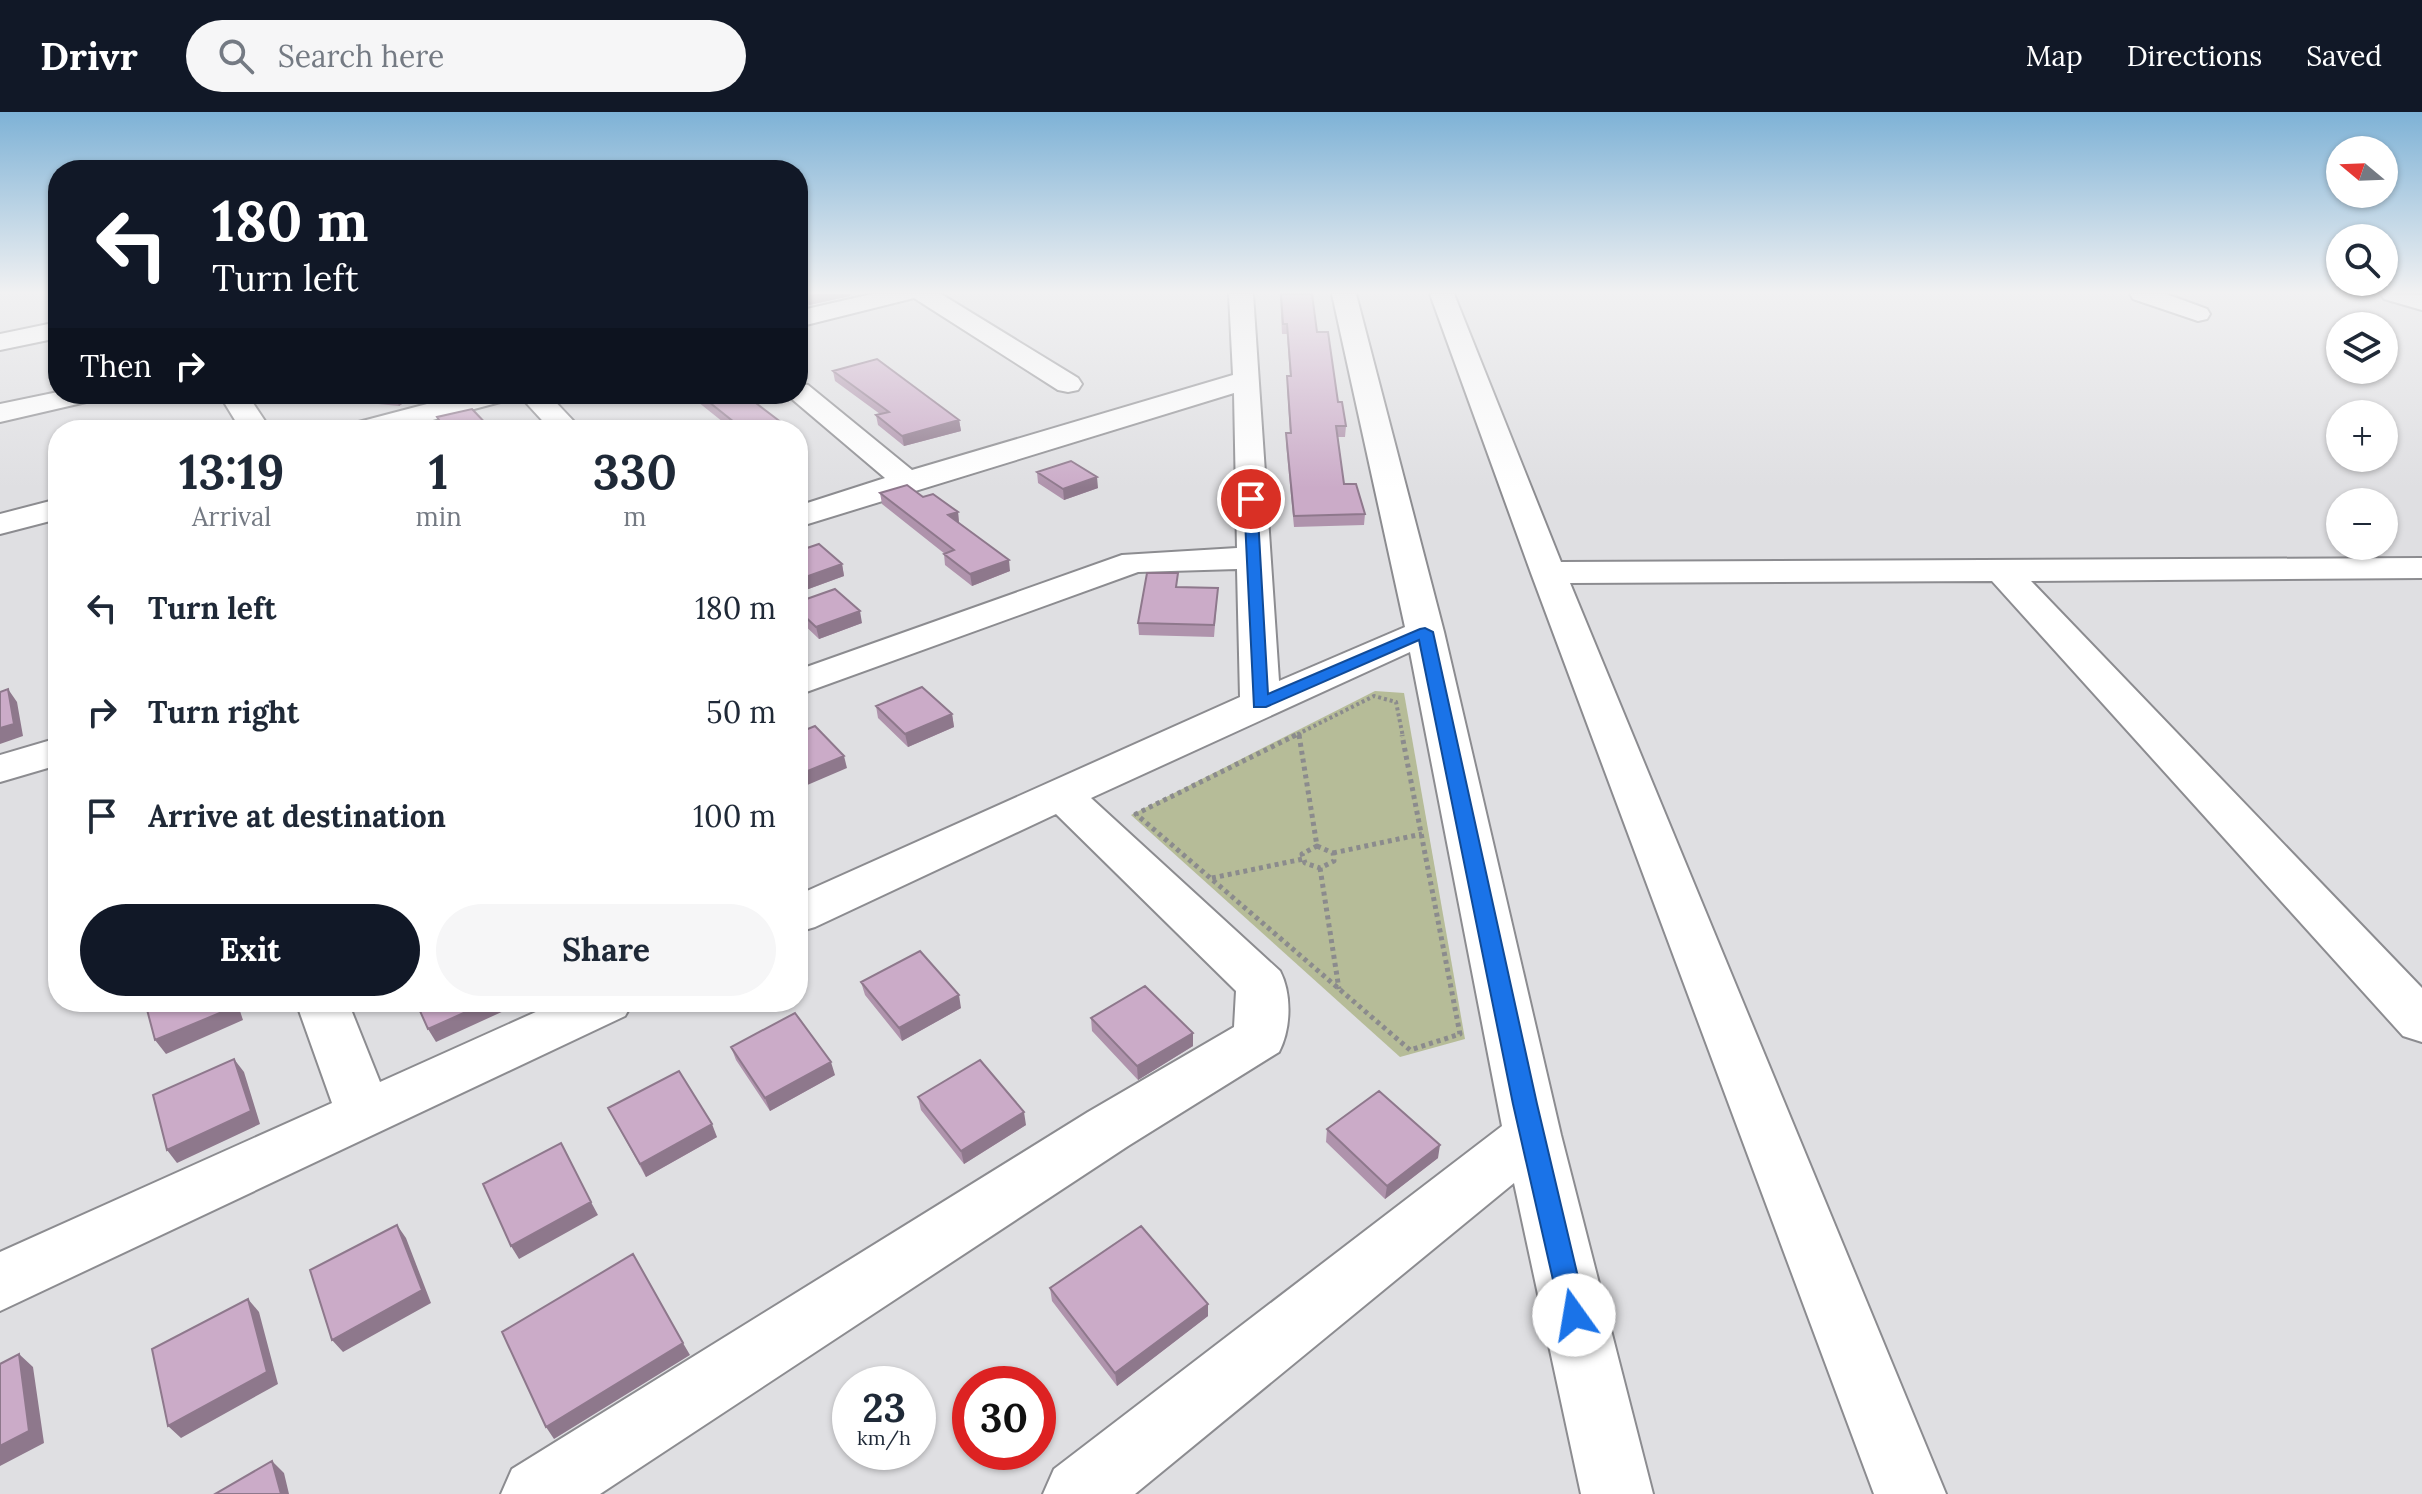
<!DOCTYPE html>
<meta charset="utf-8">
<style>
:root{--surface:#fff;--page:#f6f6f7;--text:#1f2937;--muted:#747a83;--accent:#111827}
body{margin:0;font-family:Lora,serif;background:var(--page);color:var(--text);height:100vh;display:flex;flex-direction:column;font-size:30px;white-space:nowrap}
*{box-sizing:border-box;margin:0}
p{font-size:26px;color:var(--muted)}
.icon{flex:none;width:44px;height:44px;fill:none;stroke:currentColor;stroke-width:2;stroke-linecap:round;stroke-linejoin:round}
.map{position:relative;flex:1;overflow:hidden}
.side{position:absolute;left:48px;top:308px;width:760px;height:592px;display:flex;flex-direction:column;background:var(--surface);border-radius:32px;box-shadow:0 2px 6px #0004}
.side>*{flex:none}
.banner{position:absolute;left:48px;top:48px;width:760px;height:244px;border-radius:32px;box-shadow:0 2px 6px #0004;background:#111827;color:#fff;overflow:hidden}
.needle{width:52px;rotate:289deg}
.tools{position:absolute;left:2326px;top:24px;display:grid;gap:16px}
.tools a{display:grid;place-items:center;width:72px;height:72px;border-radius:50%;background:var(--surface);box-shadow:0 2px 6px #0004;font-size:40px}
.speed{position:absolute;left:832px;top:1254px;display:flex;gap:16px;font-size:40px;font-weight:700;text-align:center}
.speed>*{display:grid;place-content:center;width:104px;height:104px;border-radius:50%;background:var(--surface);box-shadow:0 2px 6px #0004;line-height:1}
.speed small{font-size:20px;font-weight:400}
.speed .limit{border:12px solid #d22;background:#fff;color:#111}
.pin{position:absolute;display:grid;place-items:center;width:68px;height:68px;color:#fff;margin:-34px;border:4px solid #fff;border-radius:50%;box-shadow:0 2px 8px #0007}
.me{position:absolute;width:88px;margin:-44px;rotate:347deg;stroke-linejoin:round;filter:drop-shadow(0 0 6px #0008)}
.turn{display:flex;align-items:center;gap:28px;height:168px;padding:0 32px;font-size:36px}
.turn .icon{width:104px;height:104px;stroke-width:2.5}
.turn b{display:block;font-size:56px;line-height:68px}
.then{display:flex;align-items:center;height:76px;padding:0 32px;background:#0003;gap:16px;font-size:30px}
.eta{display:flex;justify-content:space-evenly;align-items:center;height:136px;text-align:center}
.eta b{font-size:48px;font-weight:700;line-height:56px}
.cta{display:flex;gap:16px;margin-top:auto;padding:16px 32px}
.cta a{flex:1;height:92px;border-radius:48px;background:var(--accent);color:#fff;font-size:32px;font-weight:700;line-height:92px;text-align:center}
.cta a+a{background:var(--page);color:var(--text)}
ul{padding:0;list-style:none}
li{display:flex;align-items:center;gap:24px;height:104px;padding:0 32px}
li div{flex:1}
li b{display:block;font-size:30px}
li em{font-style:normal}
header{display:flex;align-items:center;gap:48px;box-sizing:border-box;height:112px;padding:0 40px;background:var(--accent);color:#fff}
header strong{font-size:38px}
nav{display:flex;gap:44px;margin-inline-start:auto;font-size:28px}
.search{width:560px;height:72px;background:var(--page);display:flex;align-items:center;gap:20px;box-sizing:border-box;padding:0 28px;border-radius:44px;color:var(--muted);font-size:30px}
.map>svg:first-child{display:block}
.green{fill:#b6bc98}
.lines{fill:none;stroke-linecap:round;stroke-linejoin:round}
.minor-casing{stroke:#8c8c90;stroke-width:4}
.major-casing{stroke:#8c8c90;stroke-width:4}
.path-far1{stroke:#8b8b8d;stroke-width:4;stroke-dasharray:3 3;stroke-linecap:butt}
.path{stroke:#8b8b8d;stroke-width:5;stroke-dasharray:4 4;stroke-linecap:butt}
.minor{fill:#fff;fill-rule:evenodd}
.major{fill:#fff;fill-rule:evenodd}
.wall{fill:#af93ac}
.shaded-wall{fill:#8e788c}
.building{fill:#cbabc8;stroke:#8e788c;stroke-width:2}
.route{fill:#1a73e8;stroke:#114b97;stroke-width:2}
</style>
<header>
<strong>Drivr</strong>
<div class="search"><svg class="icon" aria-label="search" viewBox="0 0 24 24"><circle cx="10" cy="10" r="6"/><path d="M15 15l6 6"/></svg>Search here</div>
<nav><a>Map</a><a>Directions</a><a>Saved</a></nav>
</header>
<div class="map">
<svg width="2422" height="1382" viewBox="0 0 2422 1382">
<rect width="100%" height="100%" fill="#dfdfe2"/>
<path class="green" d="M 1375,579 L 1404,581 L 1465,927 L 1400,945 L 1131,703 Z"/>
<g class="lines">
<g class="minor-casing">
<path id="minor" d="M 872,182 L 941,182 L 1078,266 L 1082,272 L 1078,278 L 1068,280 L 1058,278 L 914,186 L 798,215 L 798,199 Z
M 1229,182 L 1253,182 L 1279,569 L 1405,515 L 1332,182 L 1356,182 L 1444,520 L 1561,1023 L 1653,1382 L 1581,1382 L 1514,1071 L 1135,1382 L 1043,1382 L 1054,1357 L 1502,1014 L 1410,540 L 1091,686 L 1280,859 C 1292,882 1291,917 1279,940 L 1128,1034 L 600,1382 L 501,1382 L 512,1357 L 1088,1000 L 1234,915 L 1236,879 L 1056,702 L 815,815 L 798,820 L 798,783 L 1240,585 L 1237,457 L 1138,460 L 798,583 L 798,558 L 1122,443 L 1237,436 L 1234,281 L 798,415 L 798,394 L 885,366 L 786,282 L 798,282 L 798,271 L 808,273 L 912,358 L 1233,263 Z
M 1430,182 L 1454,182 L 1561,450 L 2422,446 L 2422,466 L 2031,469 L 2422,876 L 2422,930 L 2403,924 L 1992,469 L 1570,471 L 1946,1382 L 1874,1382 L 1531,461 Z
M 2130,182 L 2166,182 L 2207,197 L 2210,202 L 2207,207 L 2198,209 L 2133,187 Z
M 58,210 L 58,226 L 0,238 L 0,222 Z
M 219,282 L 247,282 L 271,318 L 241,318 Z
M 465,282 L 512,282 L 508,288 L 395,318 L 346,318 L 351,312 Z
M 518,282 L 548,282 L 582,318 L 551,318 Z
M 58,387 L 58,407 L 0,422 L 0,402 Z
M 58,626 L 58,653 L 0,670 L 0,643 Z
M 296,890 L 348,890 L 380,970 L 558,890 L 633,890 L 625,904 L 0,1199 L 0,1140 L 332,991 Z"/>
</g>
<g class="major-casing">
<path id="major" d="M 2381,182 L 2422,183 L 2422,198 L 2384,187 Z
M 58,280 L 58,282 L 99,282 L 95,288 L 0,310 L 0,292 Z"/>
</g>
<path class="path-far1" d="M 1299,621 L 1300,625
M 1292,625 L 1374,584 L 1396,590 L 1403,625"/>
<path class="path" d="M 1296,623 L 1136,702 L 1410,938 L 1460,922 L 1402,623
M 1299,623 L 1317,734
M 1317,734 L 1333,741 L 1334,749 L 1320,756 L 1305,751 L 1302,742 Z
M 1333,741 L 1422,722
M 1320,756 L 1339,877
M 1212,766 L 1303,747"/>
<use href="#minor" class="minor"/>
<use href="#major" class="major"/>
</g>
<path class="wall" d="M 798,182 L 850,182 L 850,184 L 809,193 L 798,185 Z
M 1280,182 L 1312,182 L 1317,220 L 1346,314 L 1345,325 L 1338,325 L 1344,372 L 1365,402 L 1364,413 L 1294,415 L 1286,331 L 1286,321 L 1290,321 L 1287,274 L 1287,264 L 1290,264 L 1287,222 L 1282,222 Z
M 833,259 L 959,308 L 961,319 L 904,334 L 878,313 L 876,303 L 880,302 L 835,269 Z
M 344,282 L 417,282 L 399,294 L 347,289 Z
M 688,282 L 744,282 L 790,318 L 733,318 Z
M 1037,360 L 1098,376 L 1064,388 L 1038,371 Z
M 880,381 L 923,385 L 958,400 L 959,411 L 1010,459 L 972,474 L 945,453 L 944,442 L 945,442 L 882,392 Z
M 798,439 L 842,452 L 844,464 L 803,479 L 798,474 Z
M 1178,475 L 1218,476 L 1214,525 L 1139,523 L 1138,511 Z
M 798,490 L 862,511 L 819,527 L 798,507 Z
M 876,594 L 952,602 L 954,615 L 908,635 L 878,606 Z
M 861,870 L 961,896 L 902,929 L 865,883 Z
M 1091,906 L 1193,921 L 1193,934 L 1138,968 L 1092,919 Z
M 731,935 L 835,963 L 770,999 L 736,948 Z
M 918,985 L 1026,1013 L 964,1052 L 921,998 Z
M 608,996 L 717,1025 L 646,1065 Z
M 1327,1017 L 1438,1046 L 1385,1087 L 1326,1030 Z
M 1050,1176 L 1208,1192 L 1208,1204 L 1117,1274 L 1052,1189 Z"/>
<path class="shaded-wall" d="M 815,182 L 850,182 L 850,184 L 809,193 L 807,184 Z
M 397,282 L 417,282 L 399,294 L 395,283 Z
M 959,308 L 961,319 L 904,334 L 902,324 Z
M 1097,365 L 1098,376 L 1064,388 L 1063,377 Z
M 958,400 L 959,411 L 948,403 Z
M 1009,448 L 1010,459 L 972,474 L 970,462 Z
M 842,452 L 844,464 L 803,479 L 800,467 Z
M 860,499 L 862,511 L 819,527 L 816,515 Z
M 8,577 L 17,590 L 23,624 L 0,632 L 0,616 Z
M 952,602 L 954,615 L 908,635 L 905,622 Z
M 844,644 L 847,656 L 798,677 L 798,663 Z
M 959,883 L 961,896 L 902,929 L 899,916 Z
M 232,890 L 237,890 L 243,908 L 166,942 L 155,928 Z
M 488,890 L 502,890 L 506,898 L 436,930 L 428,917 Z
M 1193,921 L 1193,934 L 1138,968 L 1137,954 Z
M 234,947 L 244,960 L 260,1012 L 177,1051 L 167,1038 Z
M 831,950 L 835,963 L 770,999 L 765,986 Z
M 1024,1000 L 1026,1013 L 964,1052 L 961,1039 Z
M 712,1012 L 717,1025 L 646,1065 L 640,1052 Z
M 1440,1033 L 1438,1046 L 1385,1087 L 1387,1074 Z
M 591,1090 L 598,1103 L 519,1147 L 511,1134 Z
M 397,1113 L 406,1126 L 431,1191 L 343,1240 L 332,1228 Z
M 248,1187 L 259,1200 L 278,1272 L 181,1326 L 168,1314 Z
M 1208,1192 L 1208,1204 L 1117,1274 L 1115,1261 Z
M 683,1231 L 690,1243 L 554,1327 L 546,1315 Z
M 19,1242 L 33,1255 L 44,1331 L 0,1354 L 0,1334 Z
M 272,1349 L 284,1361 L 289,1382 L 281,1382 Z"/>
<path class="building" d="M 1281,182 L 1312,182 L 1317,220 L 1328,220 L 1338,290 L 1342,290 L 1346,314 L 1336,314 L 1344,372 L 1356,372 L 1365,402 L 1294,404 L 1286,321 L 1291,321 L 1287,264 L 1291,264 L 1287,212 L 1283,212 Z
M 877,247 L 959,308 L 902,324 L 876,303 L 889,300 L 833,259 Z
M 699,282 L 744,282 L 790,317 L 744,318 Z
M 472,297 L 492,318 L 446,318 L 437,305 Z
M 1071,349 L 1097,365 L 1063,377 L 1037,360 Z
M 907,373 L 923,385 L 933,382 L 958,400 L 948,403 L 1009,448 L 970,462 L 944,442 L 954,438 L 880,381 Z
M 819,432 L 842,452 L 800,467 L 798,465 L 798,439 Z
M 1147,461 L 1178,461 L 1176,475 L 1218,476 L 1214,513 L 1138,511 Z
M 835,477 L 860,499 L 816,515 L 798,498 L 798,490 Z
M 922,575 L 952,602 L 905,622 L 876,594 Z
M 8,577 L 14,612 L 0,616 L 0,580 Z
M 815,614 L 844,644 L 798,663 L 798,621 Z
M 920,839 L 959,883 L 899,916 L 861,870 Z
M 1145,874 L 1193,921 L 1137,954 L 1091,906 Z
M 145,890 L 232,890 L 234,895 L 155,928 Z
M 416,890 L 488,890 L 428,917 Z
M 795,901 L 831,950 L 765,986 L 731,935 Z
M 234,947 L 251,999 L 167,1038 L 153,983 Z
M 980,948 L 1024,1000 L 961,1039 L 918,985 Z
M 679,959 L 712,1012 L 640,1052 L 608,996 Z
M 1379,979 L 1440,1033 L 1387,1074 L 1327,1017 Z
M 561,1031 L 591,1090 L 511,1134 L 483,1072 Z
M 397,1113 L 422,1178 L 332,1228 L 310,1158 Z
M 1141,1114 L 1208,1192 L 1115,1261 L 1050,1176 Z
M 633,1142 L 683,1231 L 546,1315 L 502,1220 Z
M 248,1187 L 267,1260 L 168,1314 L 152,1237 Z
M 19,1242 L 29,1319 L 0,1334 L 0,1252 Z
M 272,1349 L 281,1382 L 215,1382 Z"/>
<linearGradient id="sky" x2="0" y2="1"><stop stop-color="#7eb2d6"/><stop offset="0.48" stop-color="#f1f1f2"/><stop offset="1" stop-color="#f1f1f2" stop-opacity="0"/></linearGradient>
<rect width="2422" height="376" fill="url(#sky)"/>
<path class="route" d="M 1251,383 L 1257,387 L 1268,582 L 1420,517 L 1425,516 L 1433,520 L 1537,992 L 1587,1203 L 1584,1211 L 1574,1215 L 1565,1211 L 1561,1203 L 1513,992 L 1419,528 L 1266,595 L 1254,595 L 1244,387 Z"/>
</svg>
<div class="tools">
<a><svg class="needle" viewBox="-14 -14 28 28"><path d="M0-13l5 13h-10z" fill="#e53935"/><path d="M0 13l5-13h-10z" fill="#747a83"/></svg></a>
<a><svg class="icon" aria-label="search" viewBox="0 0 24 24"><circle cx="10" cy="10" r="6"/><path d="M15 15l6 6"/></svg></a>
<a><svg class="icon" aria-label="layers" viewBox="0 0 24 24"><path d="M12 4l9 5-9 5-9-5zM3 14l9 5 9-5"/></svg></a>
<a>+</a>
<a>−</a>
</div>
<div class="speed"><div>23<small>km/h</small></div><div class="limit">30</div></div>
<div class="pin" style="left:1251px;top:387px;background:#d93025"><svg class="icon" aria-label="arrive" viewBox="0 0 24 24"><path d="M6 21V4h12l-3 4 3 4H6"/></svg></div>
<svg class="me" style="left:1574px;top:1203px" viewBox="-20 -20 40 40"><circle r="19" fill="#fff"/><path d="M0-13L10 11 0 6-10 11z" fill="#1a73e8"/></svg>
<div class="banner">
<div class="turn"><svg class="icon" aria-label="left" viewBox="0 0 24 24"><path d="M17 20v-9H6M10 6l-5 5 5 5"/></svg><div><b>180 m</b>Turn left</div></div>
<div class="then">Then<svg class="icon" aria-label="right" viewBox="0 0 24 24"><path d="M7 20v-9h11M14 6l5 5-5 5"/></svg></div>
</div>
<section class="side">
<div class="eta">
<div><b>13:19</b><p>Arrival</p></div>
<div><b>1</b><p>min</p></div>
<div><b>330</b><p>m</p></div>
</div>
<ul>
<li><svg class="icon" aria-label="left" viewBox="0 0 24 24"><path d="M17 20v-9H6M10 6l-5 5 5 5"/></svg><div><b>Turn left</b></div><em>180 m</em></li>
<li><svg class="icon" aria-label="right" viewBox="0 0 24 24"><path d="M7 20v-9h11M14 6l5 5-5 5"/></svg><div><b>Turn right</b></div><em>50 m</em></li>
<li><svg class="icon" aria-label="arrive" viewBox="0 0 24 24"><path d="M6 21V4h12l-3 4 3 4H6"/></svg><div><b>Arrive at destination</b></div><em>100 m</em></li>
</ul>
<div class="cta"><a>Exit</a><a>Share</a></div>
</section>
</div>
